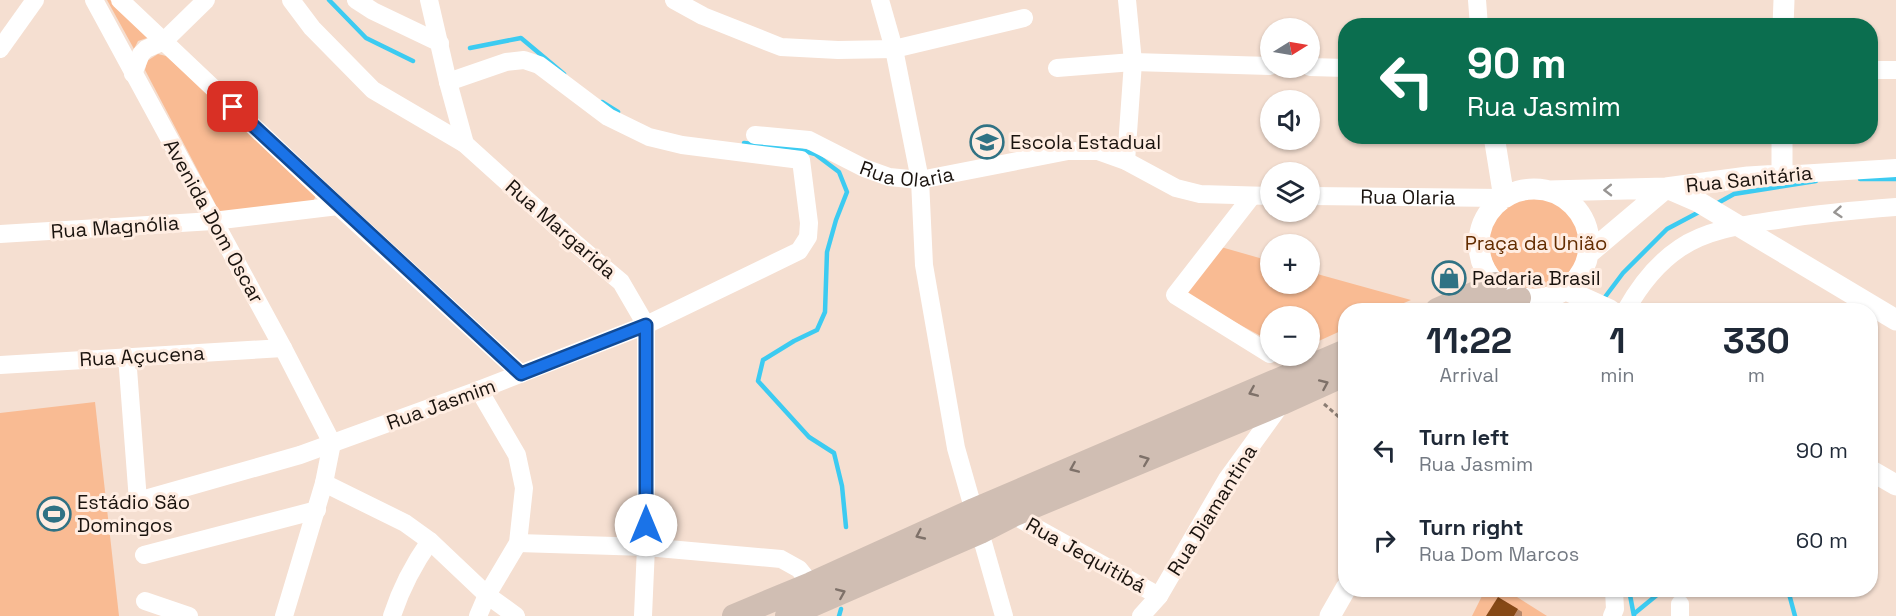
<!DOCTYPE html>
<meta charset="utf-8">
<style>
:root{--surface:#fff;--page:#f2f2f3;--text:#1f2937;--muted:#747a83}
body{margin:0;font-family:"Space Grotesk",sans-serif;background:var(--page);color:var(--text);height:100vh;display:flex;flex-direction:column;font-size:22px;white-space:nowrap}
*{box-sizing:border-box;margin:0}
p{font-size:20px;color:var(--muted)}
.icon{flex:none;width:33px;height:33px;fill:none;stroke:currentColor;stroke-width:2;stroke-linecap:round;stroke-linejoin:round}
.map{position:relative;flex:1;overflow:hidden}
.side{position:absolute;left:1338px;top:303px;width:540px;height:294px;display:flex;flex-direction:column;background:var(--surface);border-radius:24px;box-shadow:0 2px 4px #0004}
.side>*{flex:none}
.hud{position:absolute;left:1338px;top:18px;width:540px;height:126px;border-radius:24px;box-shadow:0 2px 4px #0004;background:#0b6e4f;color:#fff;overflow:hidden}
.needle{width:39px;rotate:79deg}
.buttons{position:absolute;left:1260px;top:18px;display:grid;gap:12px}
.buttons a{display:grid;place-items:center;width:60px;height:60px;border-radius:50%;background:var(--surface);box-shadow:0 2px 4px #0004;font-size:30px}
.pin{position:absolute;display:grid;place-items:center;width:51px;height:51px;color:#fff;margin:-26px;border-radius:12px;box-shadow:0 3px 9px #0006}
.me{position:absolute;width:66px;margin:-33px;rotate:0deg;stroke-linejoin:round;filter:drop-shadow(0 0 4px #0008)}
.turn{display:flex;align-items:center;gap:21px;height:126px;padding:0 30px;font-size:27px}
.turn .icon{width:78px;height:78px;stroke-width:2.5}
.turn b{display:block;font-size:42px;line-height:51px}
.eta{display:flex;justify-content:space-evenly;align-items:center;height:102px;text-align:center}
.eta b{font-size:36px;font-weight:700;line-height:42px}
ul{padding:0;list-style:none}
li{display:flex;align-items:center;gap:18px;height:90px;padding:0 30px}
li div{flex:1}
li b{display:block;font-size:22px}
li em{font-style:normal}
.map>svg:first-child{display:block}
.green{fill:#f9bb93}
.lines{fill:none;stroke-linecap:round;stroke-linejoin:round}
.stream{stroke:#3ccbf1;stroke-width:4.5}
.building{fill:#864819;filter:url(#shadow)}
.path{stroke:#8b7d73;stroke-width:3;stroke-dasharray:4.5 3;stroke-linecap:butt}
.minor{stroke:#fff;stroke-width:18}
.tertiary{stroke:#fff;stroke-width:21}
.secondary{stroke:#d0beb3;stroke-width:24}
.oneway{stroke:#989593}
.oneway2{stroke:#7e7169}
.route-casing{stroke:#114b97;stroke-width:15}
.route{stroke:#1a73e8;stroke-width:10}
.labels{text-anchor:middle;dominant-baseline:central;stroke-width:6;stroke-linejoin:round;paint-order:stroke}
.poi-label{font-size:20px;fill:#1a130e;stroke:#ffede2;text-anchor:start}
.street-label{font-size:20px;fill:#1a130e;stroke:#ffede2}
.park-label{font-size:20px;fill:#632d00;stroke:#ffede2}
</style>
<div class="map">
<svg width="1896" height="616" viewBox="0 0 1896 616">
<defs>
<filter id="shadow"><feDropShadow dx="6" dy="4" stdDeviation="0" flood-color="#0004"/></filter>
</defs>
<rect width="100%" height="100%" fill="#f5dfd1"/>
<path class="green" d="M 107,0 L 110,0 L 150,37 L 138,41 L 134,49 Z
M 158,54 L 166,56 L 313,188 L 316,195 L 313,202 L 221,212 L 218,209 L 145,70 L 147,61 Z
M1489 243a47 47 0 1 1 94 0a47 47 0 1 1-94 0Z
M 1221,247 L 1270,261 L 1270,284 L 1310,284 L 1310,272 L 1411,300 L 1387,310 L 1346,310 L 1345,329 L 1310,345 L 1310,316 L 1270,316 L 1270,341 L 1183,294 Z
M 95,402 L 119,616 L 0,616 L 0,413 Z
M 1485,590 L 1506,590 L 1547,616 L 1472,616 Z"/>
<g class="lines">
<path class="stream" d="M 329,0 L 366,38 L 413,61
M 470,48 L 521,38 L 564,74
M 602,102 L 618,112
M 744,143 L 794,148 L 815,154 L 839,172 L 847,192 L 836,220 L 827,252 L 825,312 L 817,330 L 794,341 L 763,360 L 758,381 L 809,437 L 834,453 L 842,486 L 846,527
M 1860,179 L 1896,179
M 1716,204 L 1734,194 L 1816,181
M 1602,301 L 1623,273 L 1667,229 L 1701,211
M 1629,590 L 1634,616
M 1788,590 L 1795,616
M 1635,613 L 1663,590
M 839,616 L 841,609"/>
</g>
<path class="building" d="M 1498,597 L 1518,609 L 1514,616 L 1486,616 Z"/>
<g class="lines">
<path class="path" d="M 1324,404 L 1346,423"/>
<g class="minor">
<path d="M 94,0 L 283,348 L 332,443 L 324,483 L 284,616"/>
<path d="M 120,0 L 338,206 L 521,374"/>
<path d="M 291,0 L 312,28 L 373,90 L 465,144 L 576,244 L 621,282 L 646,325 L 646,547 L 643,616"/>
<path d="M 356,0 L 373,11 L 440,43"/>
<path d="M 429,0 L 448,82 L 465,144"/>
<path d="M 674,0 L 703,16 L 781,47 L 838,50 L 894,49 L 1024,18"/>
<path d="M 880,0 L 894,49 L 920,180 L 924,265 L 956,448 L 1004,616"/>
<path d="M 1477,0 L 1479,26"/>
<path d="M 0,49 L 35,0"/>
<path d="M 1310,67 L 1346,68"/>
<path d="M 1057,68 L 1133,62 L 1270,66"/>
<path d="M 1870,70 L 1896,70"/>
<path d="M 133,74 L 141,54 L 146,49 L 164,41 L 206,0"/>
<path id="s1" d="M 755,135 L 809,140 L 864,168 L 889,177 L 920,180 L 1068,151 L 1098,151 L 1126,161 L 1176,188 L 1200,194 L 1270,196"/>
<path d="M 1126,161 L 1133,62 L 1127,0"/>
<path d="M 1782,175 L 1896,168"/>
<path d="M 1252,196 L 1175,295 L 1270,354"/>
<path id="s2" d="M 1310,196 L 1504,198"/>
<path d="M 0,234 L 213,221 L 338,206"/>
<path d="M 1626,310 C 1640,285 1656,264 1680,248 C 1708,229 1744,225 1777,220 C 1816,214 1856,210 1896,207"/>
<path d="M 127,356 L 138,501 L 300,455 L 479,390 L 646,325 L 799,251 L 808,237 L 809,223 L 801,160 L 682,145 L 649,137 L 608,117 L 539,65 L 524,60 L 506,62 L 448,82"/>
<path d="M 0,365 L 283,348"/>
<path d="M 324,483 L 405,523 L 430,541 L 487,595 L 516,616"/>
<path d="M 1013,515 L 1159,596"/>
<path d="M 518,543 L 646,547 L 781,559 L 799,569 L 811,584"/>
<path d="M 144,555 L 317,510"/>
<path d="M 145,601 L 189,616"/>
<path d="M 392,616 C 401,588 413,565 430,541"/>
<path d="M 478,616 L 487,595 L 518,543 L 524,488 L 517,455 L 479,390"/>
<path d="M 1141,616 L 1159,596 L 1227,479 L 1282,403"/>
<path d="M 1612,616 L 1615,609 L 1614,590"/>
<path d="M 1680,616 L 1680,604"/>
</g>
<path class="tertiary" d="M 1783,26 L 1784,0
M 1494,136 L 1504,198
M 1667,188 L 1697,201 L 1896,320
M1479 244a55 55 0 1 1 110 0a55 55 0 1 1-110 0Z
M 1549,191 L 1666,188 L 1748,177 L 1782,175 L 1782,136
M 1589,253 L 1666,188
M 1566,290 L 1610,310
M 1870,470 L 1896,485
M 1330,616 L 1346,588"/>
<path class="secondary" d="M 1437,310 L 1496,284
M 1487,310 L 1519,298
M 734,616 L 811,584 L 974,510 L 1346,351
M 787,616 L 980,532 L 1013,515 L 1282,403 L 1346,374"/>
</g>
<defs><path id="oneway-chevron" d="M-2-3.5L2.5 0L-2 3.5" fill="none" stroke-width="1.6" stroke-linecap="round" stroke-linejoin="round" transform="scale(1.5)"/></defs>
<g class="oneway">
<use href="#oneway-chevron" transform="translate(1608 190) rotate(179)"/>
<use href="#oneway-chevron" transform="translate(1838 212) rotate(175)"/>
</g>
<g class="oneway2">
<use href="#oneway-chevron" transform="translate(1324 384) rotate(-24)"/>
<use href="#oneway-chevron" transform="translate(1253 392) rotate(157)"/>
<use href="#oneway-chevron" transform="translate(1145 460) rotate(-22)"/>
<use href="#oneway-chevron" transform="translate(1074 468) rotate(157)"/>
<use href="#oneway-chevron" transform="translate(920 535) rotate(155)"/>
<use href="#oneway-chevron" transform="translate(841 593) rotate(-23)"/>
</g>
<g class="lines">
<g class="route-casing">
<path id="route" d="M 233,107 L 521,374 L 646,325 L 646,525"/>
</g>
<use href="#route" class="route"/>
</g>
<defs>
<g id="school-ring" transform="scale(1.725)"><circle r="9.5" fill="#ffede2" stroke="#307284" stroke-width="1.5"/><path d="M0-5L7-2L0 1L-7-2ZM-4 1L0 2.5L4 1V4Q0 6-4 4Z" fill="#307284"/></g>
<g id="shop-ring" transform="scale(1.725)"><circle r="9.5" fill="#ffede2" stroke="#307284" stroke-width="1.5"/><path d="M-5-2.5h2.3a2.7 3.5 0 0 1 5.4 0H5L5.5 6h-11ZM-1.5-2.5h3a1.5 2.3 0 0 0-3 0Z" fill="#307284"/></g>
<g id="stadium-ring" transform="scale(1.725)"><circle r="9.5" fill="#ffede2" stroke="#307284" stroke-width="1.5"/><path d="M0-5a6.5 5 0 1 0 0 10a6.5 5 0 1 0 0-10ZM-3.5-1.8h7v3.6h-7Z" fill="#307284"/></g>
</defs>
<g fill-rule="evenodd">
<use href="#school-ring" x="987" y="142"/>
<use href="#shop-ring" x="1449" y="278"/>
<use href="#stadium-ring" x="54" y="514"/>
</g>
<g class="labels">
<g class="poi-label">
<text x="1010" y="142">Escola Estadual</text>
<text x="1472" y="278">Padaria Brasil</text>
<text x="77" y="502">Estádio São<tspan x="77" dy="23">Domingos</tspan></text>
</g>
<g class="street-label">
<text stroke="none"><textPath href="#s1" startOffset="160">Rua Olaria</textPath></text>
<text transform="translate(1749 179) rotate(-6)">Rua Sanitária</text>
<text stroke="none"><textPath href="#s2" startOffset="98">Rua Olaria</textPath></text>
<text transform="translate(214 221) rotate(61)">Avenida Dom Oscar</text>
<text transform="translate(115 227) rotate(-4)">Rua Magnólia</text>
<text transform="translate(561 229) rotate(41)">Rua Margarida</text>
<text transform="translate(142 356) rotate(-3)">Rua Açucena</text>
<text transform="translate(441 404) rotate(-20)">Rua Jasmim</text>
<text transform="translate(1212 510) rotate(-58)">Rua Diamantina</text>
<text transform="translate(1086 555) rotate(29)">Rua Jequitibá</text>
</g>
<g class="park-label">
<text x="1536" y="243">Praça da União</text>
</g>
</g>
</svg>
<div class="buttons">
<a><svg class="needle" viewBox="-14 -14 28 28"><path d="M0-13l5 13h-10z" fill="#e53935"/><path d="M0 13l5-13h-10z" fill="#747a83"/></svg></a>
<a><svg class="icon" aria-label="sound" viewBox="0 0 24 24"><path d="M4 9h4l5-4v14l-5-4H4zM17 9q2 3 0 6"/></svg></a>
<a><svg class="icon" aria-label="layers" viewBox="0 0 24 24"><path d="M12 4l9 5-9 5-9-5zM3 14l9 5 9-5"/></svg></a>
<a>+</a>
<a>−</a>
</div>
<div class="pin" style="left:233px;top:107px;background:#d93025"><svg class="icon" aria-label="arrive" viewBox="0 0 24 24"><path d="M6 21V4h12l-3 4 3 4H6"/></svg></div>
<svg class="me" style="left:646px;top:525px" viewBox="-20 -20 40 40"><circle r="19" fill="#fff"/><path d="M0-13L10 11 0 6-10 11z" fill="#1a73e8"/></svg>
<div class="hud">
<div class="turn"><svg class="icon" aria-label="left" viewBox="0 0 24 24"><path d="M17 20v-9H6M10 6l-5 5 5 5"/></svg><div><b>90 m</b>Rua Jasmim</div></div>
</div>
<section class="side">
<div class="eta">
<div><b>11:22</b><p>Arrival</p></div>
<div><b>1</b><p>min</p></div>
<div><b>330</b><p>m</p></div>
</div>
<ul>
<li><svg class="icon" aria-label="left" viewBox="0 0 24 24"><path d="M17 20v-9H6M10 6l-5 5 5 5"/></svg><div><b>Turn left</b><p>Rua Jasmim</p></div><em>90 m</em></li>
<li><svg class="icon" aria-label="right" viewBox="0 0 24 24"><path d="M7 20v-9h11M14 6l5 5-5 5"/></svg><div><b>Turn right</b><p>Rua Dom Marcos</p></div><em>60 m</em></li>
</ul>
</section>
</div>
